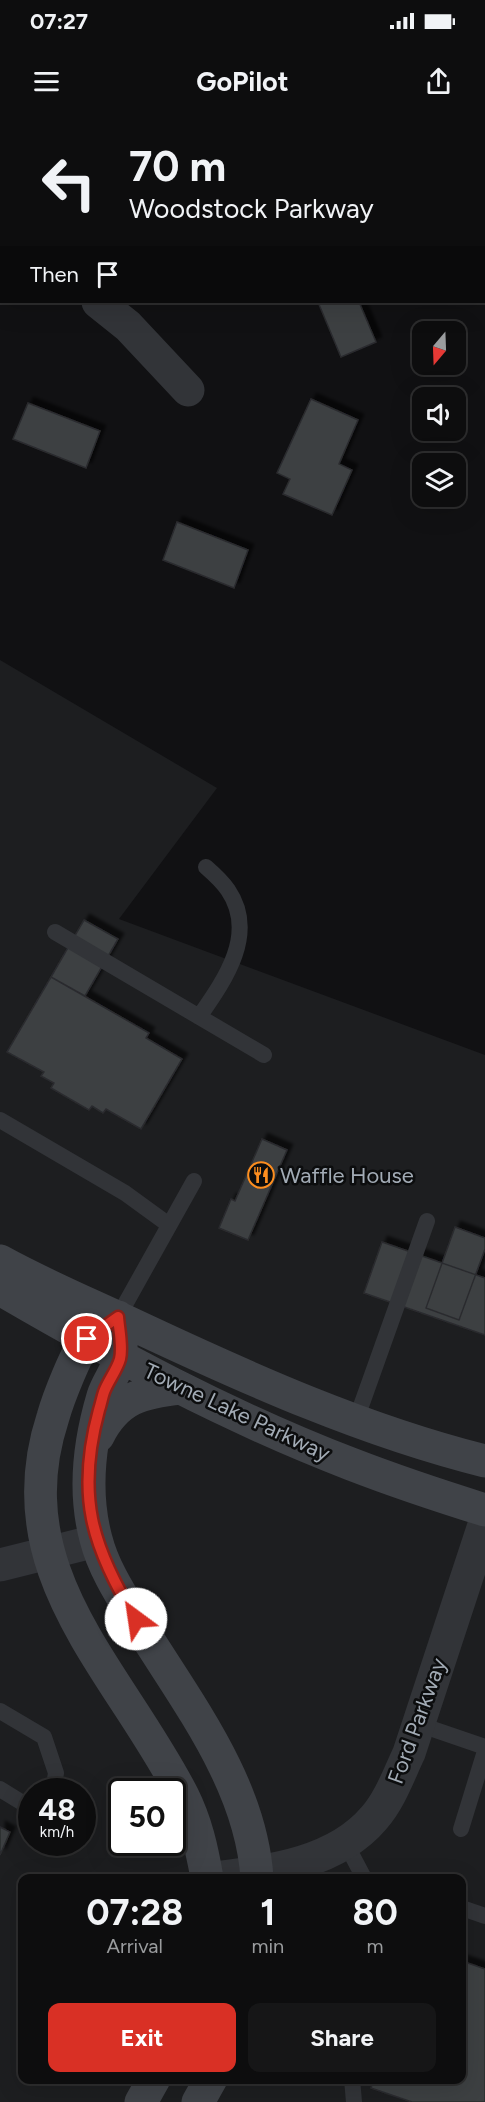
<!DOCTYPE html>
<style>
:root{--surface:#0d0d0e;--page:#161617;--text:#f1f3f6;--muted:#9a9c9e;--line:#2d2d2e;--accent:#d93025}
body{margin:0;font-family:Figtree,sans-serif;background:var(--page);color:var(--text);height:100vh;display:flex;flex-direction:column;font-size:22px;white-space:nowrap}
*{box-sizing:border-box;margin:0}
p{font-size:20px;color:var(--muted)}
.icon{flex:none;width:33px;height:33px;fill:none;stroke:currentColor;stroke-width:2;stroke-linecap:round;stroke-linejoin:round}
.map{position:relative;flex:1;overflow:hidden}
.sheet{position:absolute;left:18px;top:1754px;width:448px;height:210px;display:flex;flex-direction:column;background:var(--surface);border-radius:12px;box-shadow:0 6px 24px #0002,0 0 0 2px var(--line)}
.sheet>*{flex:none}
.top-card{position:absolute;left:0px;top:0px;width:486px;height:183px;box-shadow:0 6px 24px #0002,0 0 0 2px var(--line);background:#0d0d0e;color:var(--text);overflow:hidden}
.needle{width:39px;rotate:199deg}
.buttons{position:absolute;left:412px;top:201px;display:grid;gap:12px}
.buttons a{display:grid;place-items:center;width:54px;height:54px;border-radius:12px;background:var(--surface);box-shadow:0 6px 24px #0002,0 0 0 2px var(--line);font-size:30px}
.speed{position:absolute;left:18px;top:1658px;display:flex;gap:12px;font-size:30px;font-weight:700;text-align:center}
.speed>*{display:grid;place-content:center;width:78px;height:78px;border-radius:50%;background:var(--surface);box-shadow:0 6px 24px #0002,0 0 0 2px var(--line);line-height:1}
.speed small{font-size:15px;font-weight:400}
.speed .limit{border:3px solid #111;border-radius:9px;background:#fff;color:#111}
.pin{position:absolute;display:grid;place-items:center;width:51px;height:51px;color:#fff;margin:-26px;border:3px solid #fff;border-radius:50%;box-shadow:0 2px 6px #0007}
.me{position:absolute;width:66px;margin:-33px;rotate:329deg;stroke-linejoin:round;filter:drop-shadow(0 0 4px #0008)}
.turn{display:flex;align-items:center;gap:21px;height:126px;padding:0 30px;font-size:27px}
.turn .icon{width:78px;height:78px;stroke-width:2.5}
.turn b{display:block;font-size:42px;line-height:51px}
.then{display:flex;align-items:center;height:57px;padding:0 30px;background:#0003;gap:12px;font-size:22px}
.eta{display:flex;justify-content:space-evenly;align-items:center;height:102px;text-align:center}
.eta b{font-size:36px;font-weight:700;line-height:42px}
.button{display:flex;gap:12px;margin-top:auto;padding:12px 30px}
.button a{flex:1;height:69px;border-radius:12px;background:var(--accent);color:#fff;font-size:24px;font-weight:700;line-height:69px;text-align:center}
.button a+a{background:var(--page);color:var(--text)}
.status{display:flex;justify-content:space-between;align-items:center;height:42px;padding:0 30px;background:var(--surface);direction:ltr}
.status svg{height:16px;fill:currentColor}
header{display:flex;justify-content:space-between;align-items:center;height:78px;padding:0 30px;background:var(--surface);font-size:27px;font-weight:700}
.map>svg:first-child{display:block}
.built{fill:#1d1e20;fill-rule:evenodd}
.building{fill:#3d4043;stroke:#2b2c2f;stroke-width:1.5;filter:url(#shadow)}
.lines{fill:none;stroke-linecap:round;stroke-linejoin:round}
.service{stroke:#323438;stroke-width:16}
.minor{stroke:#323438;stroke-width:33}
.tertiary{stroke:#323438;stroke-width:33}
.secondary{stroke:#404348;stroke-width:33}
.route-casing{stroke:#8d1f18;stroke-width:15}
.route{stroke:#d93025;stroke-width:10}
.labels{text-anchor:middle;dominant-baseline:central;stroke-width:5;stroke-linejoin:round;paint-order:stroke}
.poi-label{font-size:22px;fill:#a2abb5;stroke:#0c0d0e;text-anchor:start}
.street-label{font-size:22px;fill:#a2abb5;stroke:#0c0d0e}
</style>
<div class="status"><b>07:27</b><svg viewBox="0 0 49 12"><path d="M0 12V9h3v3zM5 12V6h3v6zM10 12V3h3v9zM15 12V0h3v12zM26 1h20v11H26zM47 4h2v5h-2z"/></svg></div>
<header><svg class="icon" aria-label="menu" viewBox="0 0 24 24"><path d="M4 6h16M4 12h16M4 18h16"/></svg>GoPilot<svg class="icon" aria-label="share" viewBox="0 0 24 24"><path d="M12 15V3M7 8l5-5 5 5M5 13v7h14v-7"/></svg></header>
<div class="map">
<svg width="485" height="1982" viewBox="0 0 485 1982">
<defs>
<filter id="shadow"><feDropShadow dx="5.5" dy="-5.5" stdDeviation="1.5" flood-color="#0009"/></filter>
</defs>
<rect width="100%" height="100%" fill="#111113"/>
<path class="built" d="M 0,540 L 217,668 L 119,799 L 485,935 L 485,1982 L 0,1982 ZM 32,1671 L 82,1671 L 82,1722 L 32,1722 ZM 122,1671 L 172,1671 L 172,1722 L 122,1722 ZM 22,1758 L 462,1758 L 462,1959 L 22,1959 Z"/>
<path class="building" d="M 0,0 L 57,0 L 2,2 L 2,42 Z
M 68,0 L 130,0 L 132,1 L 67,2 Z
M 318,182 L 359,182 L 376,222 L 341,237 Z
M 311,279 L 358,300 L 339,344 L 352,350 L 332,395 L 283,374 L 290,359 L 277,353 Z
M 28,283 L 100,311 L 86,348 L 13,319 Z
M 177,402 L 248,430 L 234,468 L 163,440 Z
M 84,800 L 118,819 L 85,876 L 51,857 Z
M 51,857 L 149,913 L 146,918 L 182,939 L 141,1009 L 106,989 L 103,993 L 92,986 L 89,990 L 51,968 L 54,963 L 41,956 L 44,952 L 7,932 Z
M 262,1019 L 287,1030 L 248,1120 L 219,1108 L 231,1079 L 235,1081 Z
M 455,1107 L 485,1118 L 485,1129 L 459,1200 L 426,1188 Z
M 382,1122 L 485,1158 L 485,1215 L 364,1173 Z
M 0,1707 L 10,1712 L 0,1735 Z
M 462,1841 L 485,1849 L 485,1982 L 412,1982 L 371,1968 L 374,1959 L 462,1959 Z"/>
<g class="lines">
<path class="service" d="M 55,812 L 264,935
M 199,897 C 224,861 258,814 228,770 C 222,761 214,754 206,747
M 0,1000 L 125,1073 L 169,1105
M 118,1197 L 194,1061
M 356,1300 L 427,1101
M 0,1591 L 44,1617 L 56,1653 L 53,1671
M 418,1604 L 485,1627
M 0,1669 L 21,1682 L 32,1682
M 461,1709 L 485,1631
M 345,1722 L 364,1758
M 462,1788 L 485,1796
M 352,1959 L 354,1982"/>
<path class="minor" d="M 0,109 L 2,110
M 98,182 L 128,206 L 188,270
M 0,1445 L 96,1421"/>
<path class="tertiary" d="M 214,1758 C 269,1751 335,1744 374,1698 C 390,1680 399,1654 409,1633 L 485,1402"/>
<path class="secondary" d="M 0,1141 C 45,1166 94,1186 140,1208 C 251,1260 365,1311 485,1341
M 0,1169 C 113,1235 229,1297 351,1344 C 395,1361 440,1376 485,1390
M 118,1197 C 109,1204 97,1210 88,1218 C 77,1230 58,1279 53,1297 C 2,1452 118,1549 183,1676 C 196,1702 202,1729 207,1758
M 118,1197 C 119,1210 123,1227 120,1238 C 117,1251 107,1263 103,1276 C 89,1323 83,1371 96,1419 C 104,1451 125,1481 141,1508 C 189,1585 251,1665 257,1758
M 98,1316 C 117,1278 142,1272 181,1268
M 141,1982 L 154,1959
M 198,1982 L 211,1959"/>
</g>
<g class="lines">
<g class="route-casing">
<path id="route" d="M 87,1219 L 118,1197 C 119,1210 123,1227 120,1239 C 117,1250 108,1261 104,1272 C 102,1278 101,1284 99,1290 C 76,1374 91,1426 136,1499"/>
</g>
<use href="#route" class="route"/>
</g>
<defs>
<g id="restaurant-ring" transform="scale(1.35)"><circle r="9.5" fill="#0c0d0e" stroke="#fd8e1f" stroke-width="1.5"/><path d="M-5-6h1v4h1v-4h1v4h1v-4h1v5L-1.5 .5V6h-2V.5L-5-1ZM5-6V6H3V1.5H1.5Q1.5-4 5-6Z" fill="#fd8e1f"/></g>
</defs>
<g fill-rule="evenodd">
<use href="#restaurant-ring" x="261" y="1055"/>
</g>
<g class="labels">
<g class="poi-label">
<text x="280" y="1055">Waffle House</text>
</g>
<g class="street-label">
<text transform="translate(237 1292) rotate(25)">Towne Lake Parkway</text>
<text transform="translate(417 1601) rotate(-70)">Ford Parkway</text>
</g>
</g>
</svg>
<div class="buttons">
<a><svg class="needle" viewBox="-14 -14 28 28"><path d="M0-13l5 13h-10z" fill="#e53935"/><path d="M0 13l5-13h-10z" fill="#9a9c9e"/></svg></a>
<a><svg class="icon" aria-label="sound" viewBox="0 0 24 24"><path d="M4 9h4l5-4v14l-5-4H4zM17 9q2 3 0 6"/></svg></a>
<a><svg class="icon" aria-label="layers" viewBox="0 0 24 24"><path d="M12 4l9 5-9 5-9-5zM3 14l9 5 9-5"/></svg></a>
</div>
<div class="speed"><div>48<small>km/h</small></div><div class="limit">50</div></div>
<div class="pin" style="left:87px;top:1219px;background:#d93025"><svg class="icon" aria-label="arrive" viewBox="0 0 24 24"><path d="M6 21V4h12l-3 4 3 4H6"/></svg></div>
<svg class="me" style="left:136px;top:1499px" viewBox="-20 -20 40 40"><circle r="19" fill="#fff"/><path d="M0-13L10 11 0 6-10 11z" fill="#d93025"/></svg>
<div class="top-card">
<div class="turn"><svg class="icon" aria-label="left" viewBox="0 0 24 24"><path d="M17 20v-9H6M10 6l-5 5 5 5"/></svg><div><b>70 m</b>Woodstock Parkway</div></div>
<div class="then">Then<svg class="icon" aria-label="arrive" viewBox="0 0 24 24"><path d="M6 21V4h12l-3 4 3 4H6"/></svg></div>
</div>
<section class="sheet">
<div class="eta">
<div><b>07:28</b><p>Arrival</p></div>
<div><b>1</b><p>min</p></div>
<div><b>80</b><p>m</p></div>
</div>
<div class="button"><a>Exit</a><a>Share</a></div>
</section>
</div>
